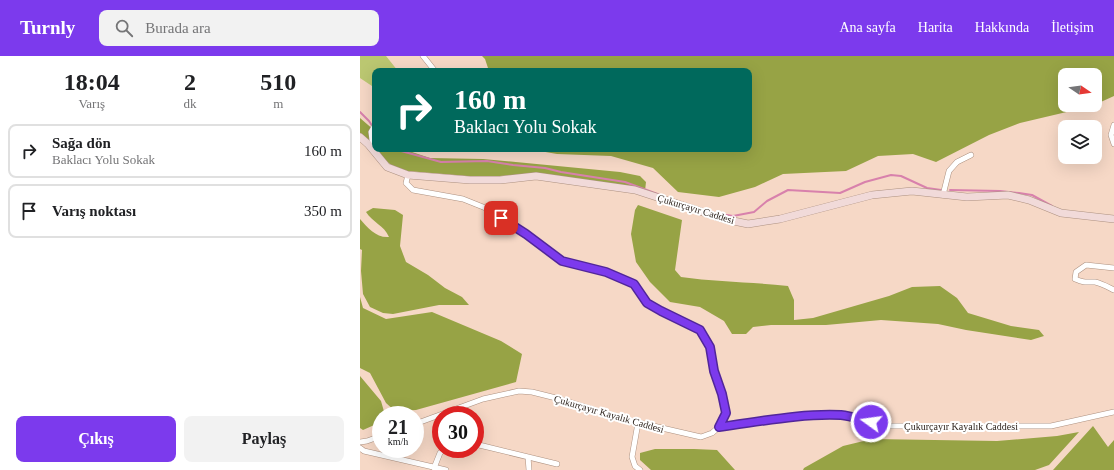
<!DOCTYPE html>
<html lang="tr">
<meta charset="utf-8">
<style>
:root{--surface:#fff;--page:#f2f2f2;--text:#202124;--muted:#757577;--line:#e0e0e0;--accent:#7c3aed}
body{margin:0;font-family:Georgia,serif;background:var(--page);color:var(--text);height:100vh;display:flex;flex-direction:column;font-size:15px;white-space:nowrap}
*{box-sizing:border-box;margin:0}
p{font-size:13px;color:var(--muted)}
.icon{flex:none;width:22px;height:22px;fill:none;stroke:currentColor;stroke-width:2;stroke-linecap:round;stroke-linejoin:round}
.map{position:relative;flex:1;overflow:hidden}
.panel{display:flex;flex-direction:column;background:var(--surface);width:360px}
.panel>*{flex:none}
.banner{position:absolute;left:12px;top:12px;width:380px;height:84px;border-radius:8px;box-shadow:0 4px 16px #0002;background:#00695c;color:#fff;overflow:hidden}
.needle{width:26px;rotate:103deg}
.tools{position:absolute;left:698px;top:12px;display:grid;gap:8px}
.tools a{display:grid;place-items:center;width:44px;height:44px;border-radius:8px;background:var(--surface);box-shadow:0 4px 16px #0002;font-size:20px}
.speed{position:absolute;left:12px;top:350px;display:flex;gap:8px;font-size:20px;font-weight:700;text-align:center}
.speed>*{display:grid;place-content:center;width:52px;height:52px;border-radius:50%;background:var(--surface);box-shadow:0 4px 16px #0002;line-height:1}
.speed small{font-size:10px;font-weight:400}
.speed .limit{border:6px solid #d22;background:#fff;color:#111}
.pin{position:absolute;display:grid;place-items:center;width:34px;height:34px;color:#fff;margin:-17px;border-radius:8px;box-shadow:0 2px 6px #0006}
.me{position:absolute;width:44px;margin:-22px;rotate:284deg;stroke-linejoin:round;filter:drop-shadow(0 0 3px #0008)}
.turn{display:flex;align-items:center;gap:14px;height:84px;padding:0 16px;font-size:18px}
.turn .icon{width:52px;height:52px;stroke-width:2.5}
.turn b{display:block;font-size:28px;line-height:34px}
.eta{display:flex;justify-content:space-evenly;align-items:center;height:68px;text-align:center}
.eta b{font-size:24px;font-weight:600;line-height:28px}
.cta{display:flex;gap:8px;margin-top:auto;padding:8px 16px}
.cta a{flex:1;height:46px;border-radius:8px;background:var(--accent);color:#fff;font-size:16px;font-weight:600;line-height:46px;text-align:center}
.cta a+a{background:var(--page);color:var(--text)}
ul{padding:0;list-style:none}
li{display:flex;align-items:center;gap:12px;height:54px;margin:0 8px 6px;padding:0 8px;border:2px solid var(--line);border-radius:8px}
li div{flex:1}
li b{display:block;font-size:15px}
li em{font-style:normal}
header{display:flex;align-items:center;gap:24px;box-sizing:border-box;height:56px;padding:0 20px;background:var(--accent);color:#fff}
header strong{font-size:19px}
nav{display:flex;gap:22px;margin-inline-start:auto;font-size:14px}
.search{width:280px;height:36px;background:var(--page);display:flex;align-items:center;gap:10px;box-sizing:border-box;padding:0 14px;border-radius:8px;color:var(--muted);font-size:15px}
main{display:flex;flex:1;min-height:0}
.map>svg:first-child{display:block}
.green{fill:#bbc771}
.forest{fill:#97a345;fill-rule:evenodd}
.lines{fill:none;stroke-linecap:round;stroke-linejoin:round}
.stream{stroke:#d881ac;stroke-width:2}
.street-casing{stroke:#ad9180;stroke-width:6}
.secondary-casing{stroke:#ad9180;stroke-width:8}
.street{stroke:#fff;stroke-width:5}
.secondary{stroke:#f1dad9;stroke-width:7}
.route-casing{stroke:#51269a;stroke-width:10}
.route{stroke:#7c3aed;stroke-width:7}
.labels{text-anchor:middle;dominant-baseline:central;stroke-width:4;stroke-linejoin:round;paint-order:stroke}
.street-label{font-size:10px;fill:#291e17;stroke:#fff}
</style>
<header>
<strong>Turnly</strong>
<div class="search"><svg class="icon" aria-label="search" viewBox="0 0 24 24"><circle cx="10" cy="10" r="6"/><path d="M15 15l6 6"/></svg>Burada ara</div>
<nav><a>Ana sayfa</a><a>Harita</a><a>Hakkında</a><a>İletişim</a></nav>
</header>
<main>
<section class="panel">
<div class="eta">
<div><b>18:04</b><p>Varış</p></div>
<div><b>2</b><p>dk</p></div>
<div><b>510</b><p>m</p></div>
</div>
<ul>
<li><svg class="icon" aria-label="right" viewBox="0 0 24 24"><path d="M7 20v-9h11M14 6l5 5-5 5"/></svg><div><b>Sağa dön</b><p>Baklacı Yolu Sokak</p></div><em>160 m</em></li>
<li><svg class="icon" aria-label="arrive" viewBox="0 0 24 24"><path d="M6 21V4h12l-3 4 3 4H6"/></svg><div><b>Varış noktası</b></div><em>350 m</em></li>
</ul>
<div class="cta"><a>Çıkış</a><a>Paylaş</a></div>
</section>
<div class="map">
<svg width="754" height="414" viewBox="0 0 754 414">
<rect width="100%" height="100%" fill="#f6d8c6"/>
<path class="green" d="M 0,0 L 26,0 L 38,15 L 15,15 L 15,32 L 0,22 Z"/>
<path class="forest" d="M 122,0 L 754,0 L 754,40 L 732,50 L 660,67 L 629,79 L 576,106 L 553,98 L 518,100 L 486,115 L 423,118 L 395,131 L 359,141 L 318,136 L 293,112 L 251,100 L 197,98 L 168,93 L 389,93 L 389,15 L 129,15 L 125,3 ZM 705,19 L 735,19 L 735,49 L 705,49 Z
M 0,62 L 15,75 L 15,93 L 43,93 L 70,102 L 123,103 L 260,116 L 280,120 L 286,126 L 285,135 L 181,118 L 119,121 L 47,115 L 34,111 L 26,105 L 0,77 Z
M 278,149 L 322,164 L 315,214 L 321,221 C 356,226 392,226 428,230 L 434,244 L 434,264 L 453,262 L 529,240 L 552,231 L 580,230 L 597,242 L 608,257 L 651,270 L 679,274 L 684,280 L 671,284 L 606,274 L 578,268 L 521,264 L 466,269 L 411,269 L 393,271 L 386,278 L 372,278 L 364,265 L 340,251 L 310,246 L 290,226 L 276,206 L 271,178 L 275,154 Z
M 13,152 L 35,154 L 43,159 L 40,190 L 46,206 L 68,219 L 85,232 L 102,241 L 109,249 L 79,249 L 33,258 L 23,257 L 10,251 L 3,238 L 1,215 L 2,194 L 0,193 L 0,163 C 8,172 16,182 29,181 C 24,169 13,167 6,156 Z
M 0,241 L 3,252 L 26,263 L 72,256 L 141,285 L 162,298 L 156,326 L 56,354 L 35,355 L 26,347 L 10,317 L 0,312 Z
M 0,320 L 21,345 L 25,359 L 21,359 L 21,366 L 3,374 L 0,372 Z
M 733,370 L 748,391 L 754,384 L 754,414 L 693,414 Z
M 719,376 L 689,409 L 675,414 L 443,414 L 444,412 L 483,390 L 512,383 L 637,385 L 697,380 Z
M 295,393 L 334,393 L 357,394 L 375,414 L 291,414 L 280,404 L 280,397 Z"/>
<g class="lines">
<path class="stream" d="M 0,56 L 9,65 L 15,74
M 34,93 L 81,106 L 127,105 L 153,109 L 185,112 L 201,116 L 265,126 L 303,140
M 590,134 L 640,135 L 659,137 L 672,139 L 692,150
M 360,158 L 373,160 L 394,156 L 407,145 L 428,134 L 480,137 L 505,126 L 531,119 L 541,120 L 567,132 L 581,134"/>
<g class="street-casing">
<path id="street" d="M 63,0 L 75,15
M 754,69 L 751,79 L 754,88
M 13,92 L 11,76 L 15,69
M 48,119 L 46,127 L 53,134 L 103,143 L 128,153 L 167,178 L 202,205 L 246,216 L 274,228 L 287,247 L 340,274 L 350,291 L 354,315 L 362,338 L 366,357 L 359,371
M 583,139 L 589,115 L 597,106 L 611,99
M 754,212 L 726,209 L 716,216 L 715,223 C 725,227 724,226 735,226 C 741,227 748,231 754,234
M 278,367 L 272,401 L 275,410 L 280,414
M 55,368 L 123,343 L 159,335 L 172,336 L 200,343 L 263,363 L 341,381 L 352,377 L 359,371 L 435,361 L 466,359 L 483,359 L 529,370 L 691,370 L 754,356
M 0,386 L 7,385 L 21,380
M 115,388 L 197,408
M 0,392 L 4,395 L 86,414
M 168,401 L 169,414
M 74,412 L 80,397 L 84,393"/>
</g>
<g class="secondary-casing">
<path id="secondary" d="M 0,81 L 8,88 L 27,111 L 48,119 L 110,124 L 140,124 L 176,120 L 275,134 L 364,163 L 388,168 L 420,163 L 512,139 L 552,135 L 607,141 L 648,139 L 669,144 L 701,157 L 754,163"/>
</g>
<use href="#street" class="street"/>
<use href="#secondary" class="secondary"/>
</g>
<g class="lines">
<g class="route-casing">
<path id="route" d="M 141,162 L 166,178 L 202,205 L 246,216 L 274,228 L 287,247 L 301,255 L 340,274 L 350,291 L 354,315 L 362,338 L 366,357 L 359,371 C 398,366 442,357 481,359 C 491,360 502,364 511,366"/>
</g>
<use href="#route" class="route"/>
</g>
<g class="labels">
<g class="street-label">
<text transform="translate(336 153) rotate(17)">Çukurçayır Caddesi</text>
<text transform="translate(249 358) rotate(16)">Çukurçayır Kayalık Caddesi</text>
<text x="601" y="370">Çukurçayır Kayalık Caddesi</text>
</g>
</g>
</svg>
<div class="tools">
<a><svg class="needle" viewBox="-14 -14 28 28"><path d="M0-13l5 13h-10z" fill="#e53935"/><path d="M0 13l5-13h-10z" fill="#757577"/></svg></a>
<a><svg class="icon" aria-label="layers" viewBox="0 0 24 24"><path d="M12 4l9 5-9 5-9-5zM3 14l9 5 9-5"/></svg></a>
</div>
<div class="speed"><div>21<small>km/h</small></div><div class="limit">30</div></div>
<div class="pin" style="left:141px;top:162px;background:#d93025"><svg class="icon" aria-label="arrive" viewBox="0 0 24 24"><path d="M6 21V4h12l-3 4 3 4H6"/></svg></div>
<svg class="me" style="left:511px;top:366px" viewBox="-20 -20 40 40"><circle r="17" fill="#7c3aed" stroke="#fff" stroke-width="3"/><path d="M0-11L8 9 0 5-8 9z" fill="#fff"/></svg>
<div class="banner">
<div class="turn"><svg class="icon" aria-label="right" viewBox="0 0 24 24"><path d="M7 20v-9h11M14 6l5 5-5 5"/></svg><div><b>160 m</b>Baklacı Yolu Sokak</div></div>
</div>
</div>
</main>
